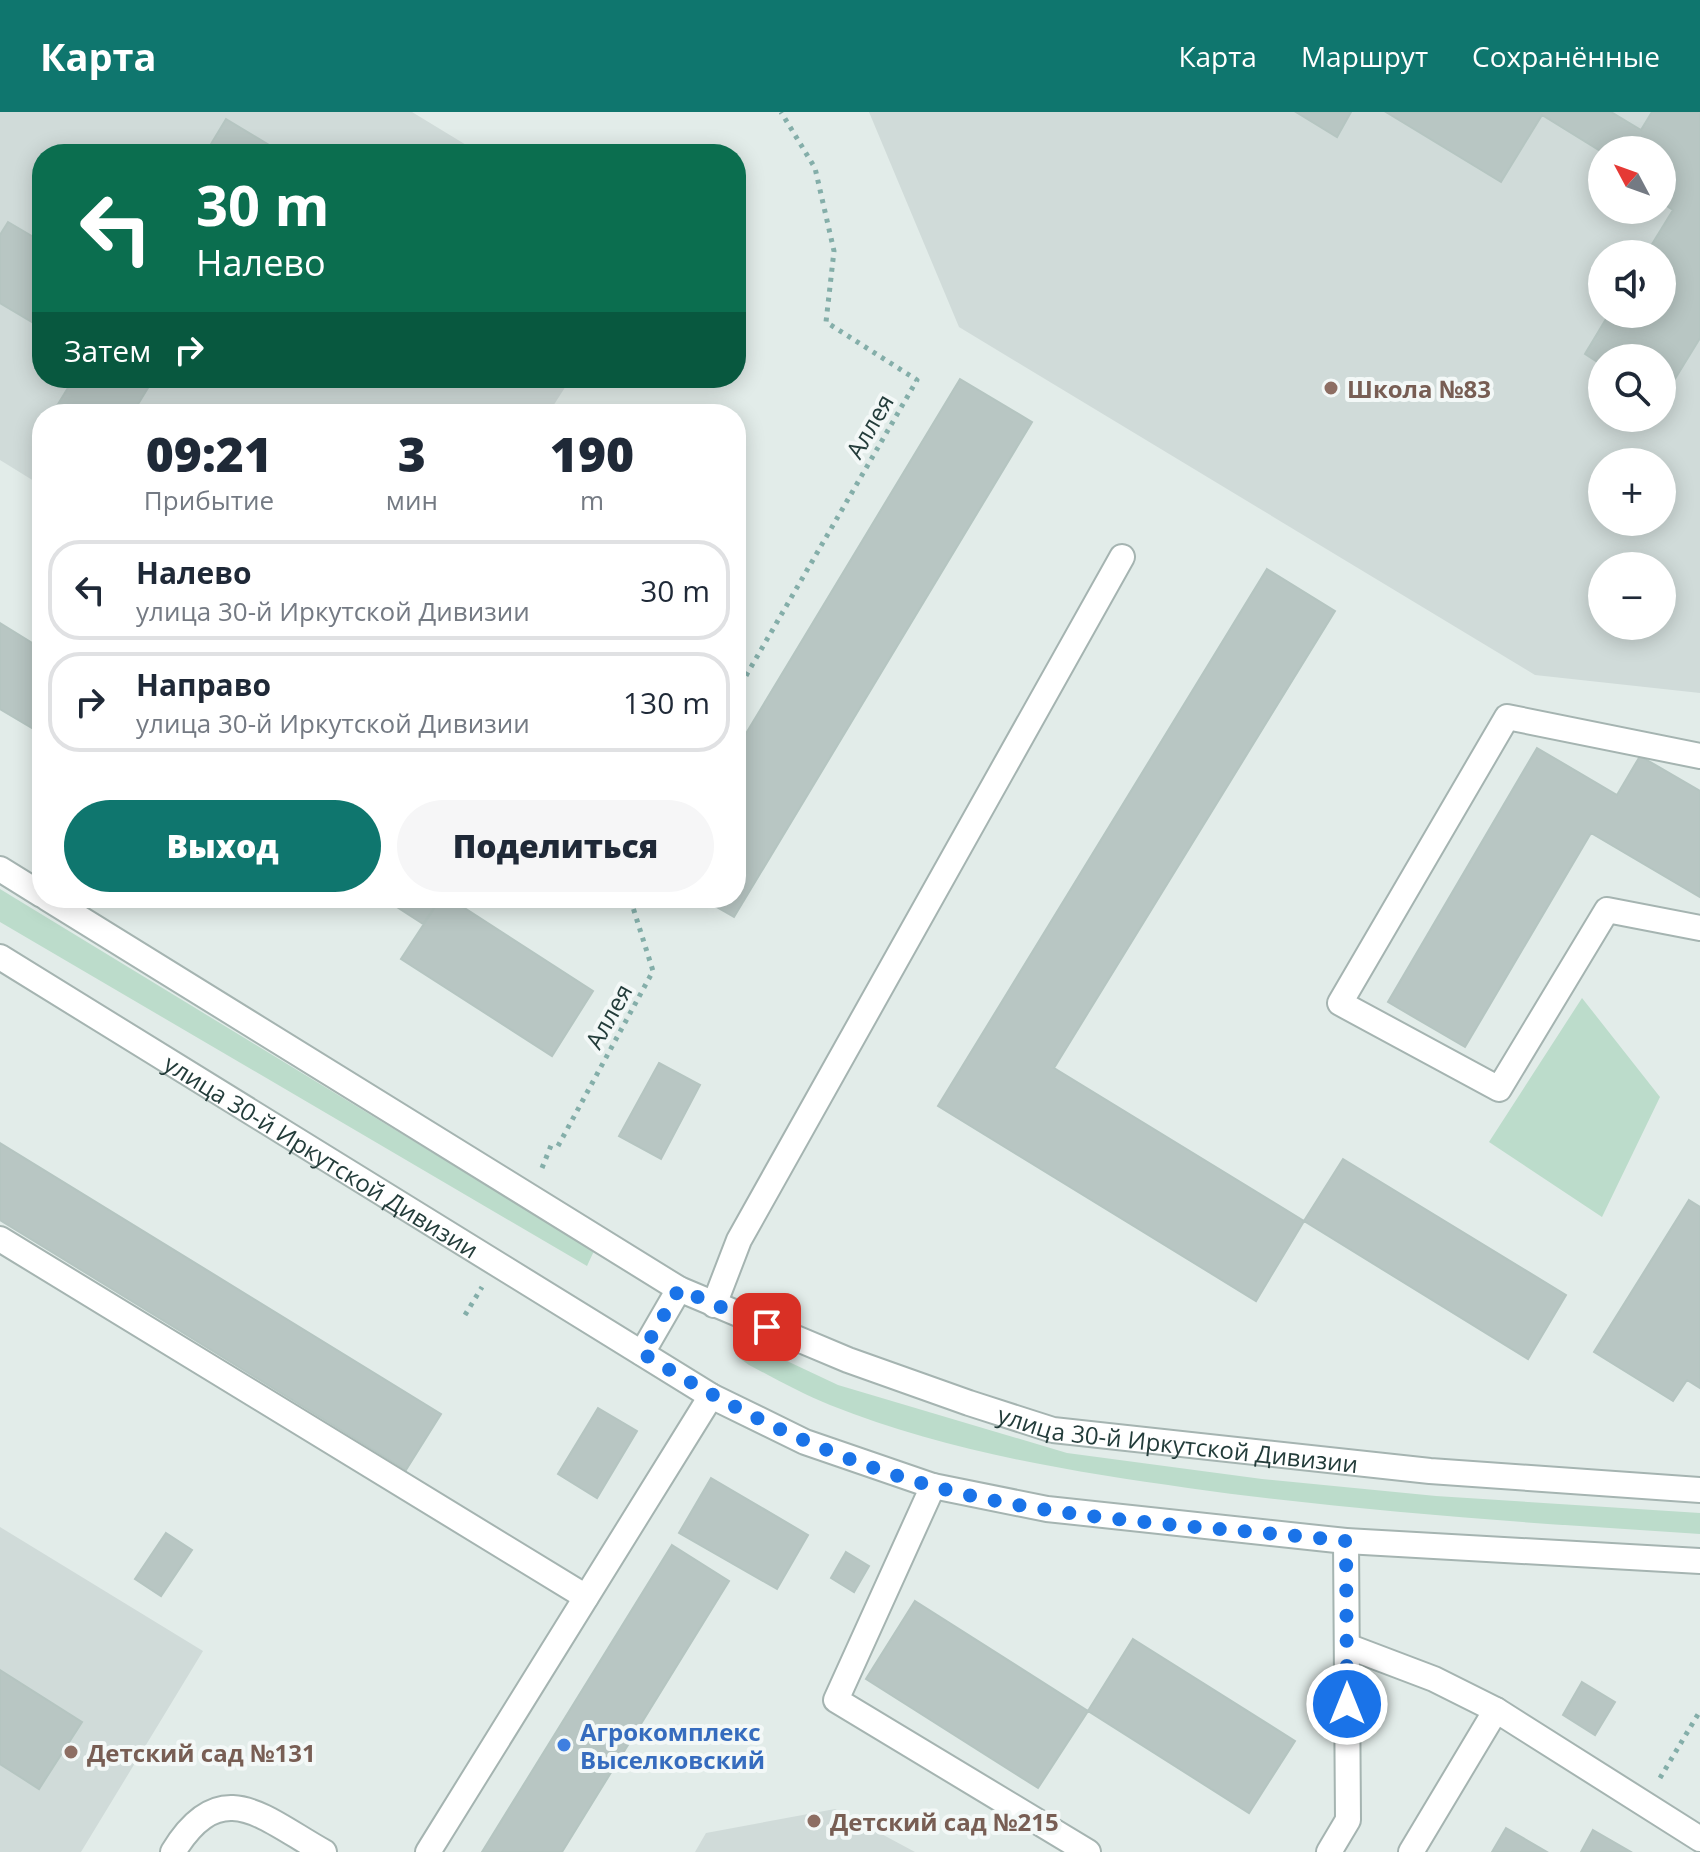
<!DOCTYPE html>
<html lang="ru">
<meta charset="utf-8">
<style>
:root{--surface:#fff;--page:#f6f6f7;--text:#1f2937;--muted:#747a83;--line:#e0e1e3;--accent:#0f766e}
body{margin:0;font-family:"Open Sans",sans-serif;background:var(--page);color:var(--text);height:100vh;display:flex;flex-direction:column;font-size:30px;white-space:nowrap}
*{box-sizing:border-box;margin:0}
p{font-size:26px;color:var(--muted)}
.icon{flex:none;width:44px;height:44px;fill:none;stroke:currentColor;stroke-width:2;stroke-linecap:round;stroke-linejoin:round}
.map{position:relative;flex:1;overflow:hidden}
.sheet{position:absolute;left:32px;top:292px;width:714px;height:504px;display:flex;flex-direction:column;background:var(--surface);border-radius:32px;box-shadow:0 4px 20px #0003}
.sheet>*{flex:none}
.guide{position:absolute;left:32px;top:32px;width:714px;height:244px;border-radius:32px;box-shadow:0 4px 20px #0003;background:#0b6e4f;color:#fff;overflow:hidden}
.needle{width:52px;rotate:311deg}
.controls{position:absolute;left:1588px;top:24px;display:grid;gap:16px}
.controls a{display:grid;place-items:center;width:88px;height:88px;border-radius:50%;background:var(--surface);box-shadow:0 4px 20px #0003;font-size:40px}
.pin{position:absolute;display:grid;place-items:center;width:68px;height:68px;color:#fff;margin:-34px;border-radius:16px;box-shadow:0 4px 12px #0006}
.me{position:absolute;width:88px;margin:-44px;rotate:0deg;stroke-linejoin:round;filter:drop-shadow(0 0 6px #0008)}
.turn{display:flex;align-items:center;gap:28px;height:168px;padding:0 32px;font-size:36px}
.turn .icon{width:104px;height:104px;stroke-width:2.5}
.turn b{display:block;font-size:56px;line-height:68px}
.then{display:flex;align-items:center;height:76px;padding:0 32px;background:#0003;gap:16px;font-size:30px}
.eta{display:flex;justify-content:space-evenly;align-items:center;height:136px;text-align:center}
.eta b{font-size:48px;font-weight:800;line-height:56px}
.action{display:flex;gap:16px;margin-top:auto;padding:16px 32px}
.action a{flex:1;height:92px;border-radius:48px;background:var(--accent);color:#fff;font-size:32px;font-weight:800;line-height:92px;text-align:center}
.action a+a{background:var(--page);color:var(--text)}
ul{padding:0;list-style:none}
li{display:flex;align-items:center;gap:24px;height:100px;margin:0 16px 12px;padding:0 16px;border:4px solid var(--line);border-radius:32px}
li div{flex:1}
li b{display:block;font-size:30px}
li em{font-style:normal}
header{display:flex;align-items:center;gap:48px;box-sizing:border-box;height:112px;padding:0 40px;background:var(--accent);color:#fff}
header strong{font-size:38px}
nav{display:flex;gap:44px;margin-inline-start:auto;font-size:28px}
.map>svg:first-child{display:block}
.built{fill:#d0dbd9;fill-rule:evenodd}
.green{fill:#bcdccb}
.building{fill:#b8c6c3;stroke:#b5c5c1;stroke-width:2}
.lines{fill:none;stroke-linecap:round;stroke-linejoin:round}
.minor-casing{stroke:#a5b4b1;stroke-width:28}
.path{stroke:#84aea9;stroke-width:5;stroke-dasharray:4 6;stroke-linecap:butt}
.minor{stroke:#fff;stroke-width:24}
.route{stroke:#1a73e8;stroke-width:14;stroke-dasharray:0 25.2}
.education-dot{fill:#8d6e63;stroke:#f3f8f7;stroke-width:3}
.shop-dot{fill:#3f7fe0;stroke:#f3f8f7;stroke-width:3}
.labels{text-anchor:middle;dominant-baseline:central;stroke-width:8;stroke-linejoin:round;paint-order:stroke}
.education-label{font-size:24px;font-weight:bold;fill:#785e54;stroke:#f3f8f7;text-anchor:start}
.street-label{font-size:24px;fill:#233c3a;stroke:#f3f8f7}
.shop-label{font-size:24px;font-weight:bold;fill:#366cbe;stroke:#f3f8f7;text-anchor:start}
</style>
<header>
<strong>Карта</strong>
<nav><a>Карта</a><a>Маршрут</a><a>Сохранённые</a></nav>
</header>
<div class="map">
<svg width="1700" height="1740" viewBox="0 0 1700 1740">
<rect width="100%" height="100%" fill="#e2ece9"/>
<path class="built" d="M 0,0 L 412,0 L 481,42 L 42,42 L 42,266 L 571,266 L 548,302 L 42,302 L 42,374 L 0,348 Z
M 869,0 L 1700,0 L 1700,581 L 1535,563 L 959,215 ZM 1602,38 L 1662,38 L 1662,98 L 1602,98 ZM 1602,142 L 1662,142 L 1662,202 L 1602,202 ZM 1602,246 L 1662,246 L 1662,306 L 1602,306 ZM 1602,350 L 1662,350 L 1662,410 L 1602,410 ZM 1602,454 L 1662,454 L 1662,514 L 1602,514 Z
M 0,1415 L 203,1539 L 81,1740 L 0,1740 Z
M 835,1697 L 915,1740 L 695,1740 L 706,1721 Z"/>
<path class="green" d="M 0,777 L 594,1139 L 587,1154 L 0,810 Z
M 1582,886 L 1660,985 L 1602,1105 L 1489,1030 Z
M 751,1232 L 838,1273 L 1067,1341 L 1262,1367 L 1436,1384 L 1700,1401 L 1700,1422 C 1529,1411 1358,1400 1188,1376 C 1067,1359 945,1339 830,1293 C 802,1282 776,1267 749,1253 L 739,1246 L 740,1236 Z"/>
<path class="building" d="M 1296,0 L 1351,0 L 1337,25 Z
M 1386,0 L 1611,0 L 1641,18 L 1652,0 L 1700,0 L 1700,226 L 1662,288 L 1662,246 L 1602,246 L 1602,253 L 1585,242 L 1609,202 L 1662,202 L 1662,142 L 1646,142 L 1673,98 L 1662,91 L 1662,38 L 1602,40 L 1542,3 L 1501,70 Z
M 226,7 L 284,42 L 205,42 Z
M 1612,98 L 1638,98 L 1631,110 Z
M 8,110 L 42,130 L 42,216 L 0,191 L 0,123 Z
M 74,266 L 154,266 L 132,302 L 52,302 Z
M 960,267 L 1032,310 L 734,805 L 701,786 L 736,786 L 736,638 Z
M 1267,457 L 1335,499 L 1054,956 L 1304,1109 L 1256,1189 L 938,994 Z
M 0,511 L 42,537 L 42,622 L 0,597 Z
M 1537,636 L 1617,683 L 1640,644 L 1700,679 L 1700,785 L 1591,721 L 1465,935 L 1388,890 Z
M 383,786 L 441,786 L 423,812 Z
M 441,786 L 449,786 L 593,879 L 552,944 L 401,847 Z
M 659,951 L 700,973 L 661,1047 L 619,1024 Z
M 0,1031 L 441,1302 L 406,1358 L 0,1108 Z
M 1343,1047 L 1566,1183 L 1528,1247 L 1304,1109 Z
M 1689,1088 L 1700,1095 L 1700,1276 L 1687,1268 L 1673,1289 L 1594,1240 Z
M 598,1296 L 637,1319 L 597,1386 L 558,1362 Z
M 711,1366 L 808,1423 L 777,1477 L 679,1421 Z
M 166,1421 L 192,1438 L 161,1484 L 135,1467 Z
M 672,1433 L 729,1469 L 562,1740 L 482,1740 Z
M 846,1440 L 869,1454 L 854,1480 L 831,1466 Z
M 915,1489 L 1088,1599 L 1038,1676 L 866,1567 Z
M 1133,1527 L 1295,1629 L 1249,1701 L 1088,1599 Z
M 0,1558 L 82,1610 L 39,1677 L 0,1652 Z
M 1582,1570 L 1615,1590 L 1595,1623 L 1563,1603 Z
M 1506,1716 L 1547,1740 L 1492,1740 Z
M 1593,1718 L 1631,1740 L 1581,1740 Z"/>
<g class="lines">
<g class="minor-casing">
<g id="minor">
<path d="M 1700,644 L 1507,605 L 1340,891 L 1499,977 L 1607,798 L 1700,816"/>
<path d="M 0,757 L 42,783"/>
<path id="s1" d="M 47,786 L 679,1177 L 848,1248 L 969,1291 L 1053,1318 L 1430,1359 L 1700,1378"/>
<path id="s2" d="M 0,845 L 711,1284 L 805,1330 L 933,1374 L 1047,1397 L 1346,1429 L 1700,1449"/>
<path d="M 0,1127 L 586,1485"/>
<path d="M 714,1193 L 739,1128 L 1122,445"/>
<path d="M 642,1241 L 679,1177"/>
<path d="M 933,1374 L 836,1588 L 1088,1740"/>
<path d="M 1347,1534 L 1434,1567 L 1496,1598 L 1700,1727"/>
<path d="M 173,1740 C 221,1661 263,1706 324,1740"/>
<path d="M 428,1740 L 711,1284"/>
<path d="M 1329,1740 L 1348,1708 L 1346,1429"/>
<path d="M 1411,1740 L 1496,1598"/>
</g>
</g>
<path class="path" d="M 736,581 L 917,268 L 826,210 L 834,139 L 815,56 L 781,0
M 558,1034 L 653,859 L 630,786
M 542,1056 L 552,1031
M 465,1203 L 482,1175
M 1660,1666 L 1700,1599"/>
<use href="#minor" class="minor"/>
</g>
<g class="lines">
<path class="route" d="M 767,1215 L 679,1177 L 642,1241 C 733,1298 829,1346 932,1374 C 1064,1410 1211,1414 1346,1429 L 1347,1592"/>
</g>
<g class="education-dot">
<circle cx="1331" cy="276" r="8"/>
<circle cx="71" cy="1640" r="8"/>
<circle cx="814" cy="1709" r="8"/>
</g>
<circle class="shop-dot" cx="564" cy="1633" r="8"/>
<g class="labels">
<g class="education-label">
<text x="1347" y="276">Школа №83</text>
<text x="87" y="1640">Детский сад №131</text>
<text x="830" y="1709">Детский сад №215</text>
</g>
<g class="street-label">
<text transform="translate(869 314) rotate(-60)">Аллея</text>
<text transform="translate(608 904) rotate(-61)">Аллея</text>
<text stroke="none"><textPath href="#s2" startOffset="378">улица 30-й Иркутской Дивизии</textPath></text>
<text stroke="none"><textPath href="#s1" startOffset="1268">улица 30-й Иркутской Дивизии</textPath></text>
</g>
<g class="shop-label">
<text x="580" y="1619">Агрокомплекс<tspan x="580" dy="28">Выселковский</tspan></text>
</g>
</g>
</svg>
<div class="controls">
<a><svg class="needle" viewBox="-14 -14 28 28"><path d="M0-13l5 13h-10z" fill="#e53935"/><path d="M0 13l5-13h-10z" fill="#747a83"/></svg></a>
<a><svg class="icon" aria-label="sound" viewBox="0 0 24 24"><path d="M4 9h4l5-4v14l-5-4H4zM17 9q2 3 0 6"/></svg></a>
<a><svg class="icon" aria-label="search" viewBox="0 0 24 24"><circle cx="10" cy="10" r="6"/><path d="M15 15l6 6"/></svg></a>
<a>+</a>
<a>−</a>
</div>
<div class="pin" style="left:767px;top:1215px;background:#d93025"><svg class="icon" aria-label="arrive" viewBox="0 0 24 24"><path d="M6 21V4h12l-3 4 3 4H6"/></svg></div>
<svg class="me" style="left:1347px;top:1592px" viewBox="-20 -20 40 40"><circle r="17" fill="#1a73e8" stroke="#fff" stroke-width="3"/><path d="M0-11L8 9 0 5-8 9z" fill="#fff"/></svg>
<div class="guide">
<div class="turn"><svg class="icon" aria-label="left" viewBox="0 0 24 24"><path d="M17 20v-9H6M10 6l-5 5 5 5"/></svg><div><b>30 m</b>Налево</div></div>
<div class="then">Затем<svg class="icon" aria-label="right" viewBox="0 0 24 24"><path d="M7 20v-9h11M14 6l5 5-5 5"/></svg></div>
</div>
<section class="sheet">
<div class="eta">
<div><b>09:21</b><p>Прибытие</p></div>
<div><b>3</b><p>мин</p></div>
<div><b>190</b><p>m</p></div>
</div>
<ul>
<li><svg class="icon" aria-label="left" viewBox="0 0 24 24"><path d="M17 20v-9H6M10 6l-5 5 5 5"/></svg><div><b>Налево</b><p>улица 30-й Иркутской Дивизии</p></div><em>30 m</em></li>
<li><svg class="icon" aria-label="right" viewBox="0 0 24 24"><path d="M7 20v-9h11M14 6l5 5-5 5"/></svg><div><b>Направо</b><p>улица 30-й Иркутской Дивизии</p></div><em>130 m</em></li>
</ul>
<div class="action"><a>Выход</a><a>Поделиться</a></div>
</section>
</div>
